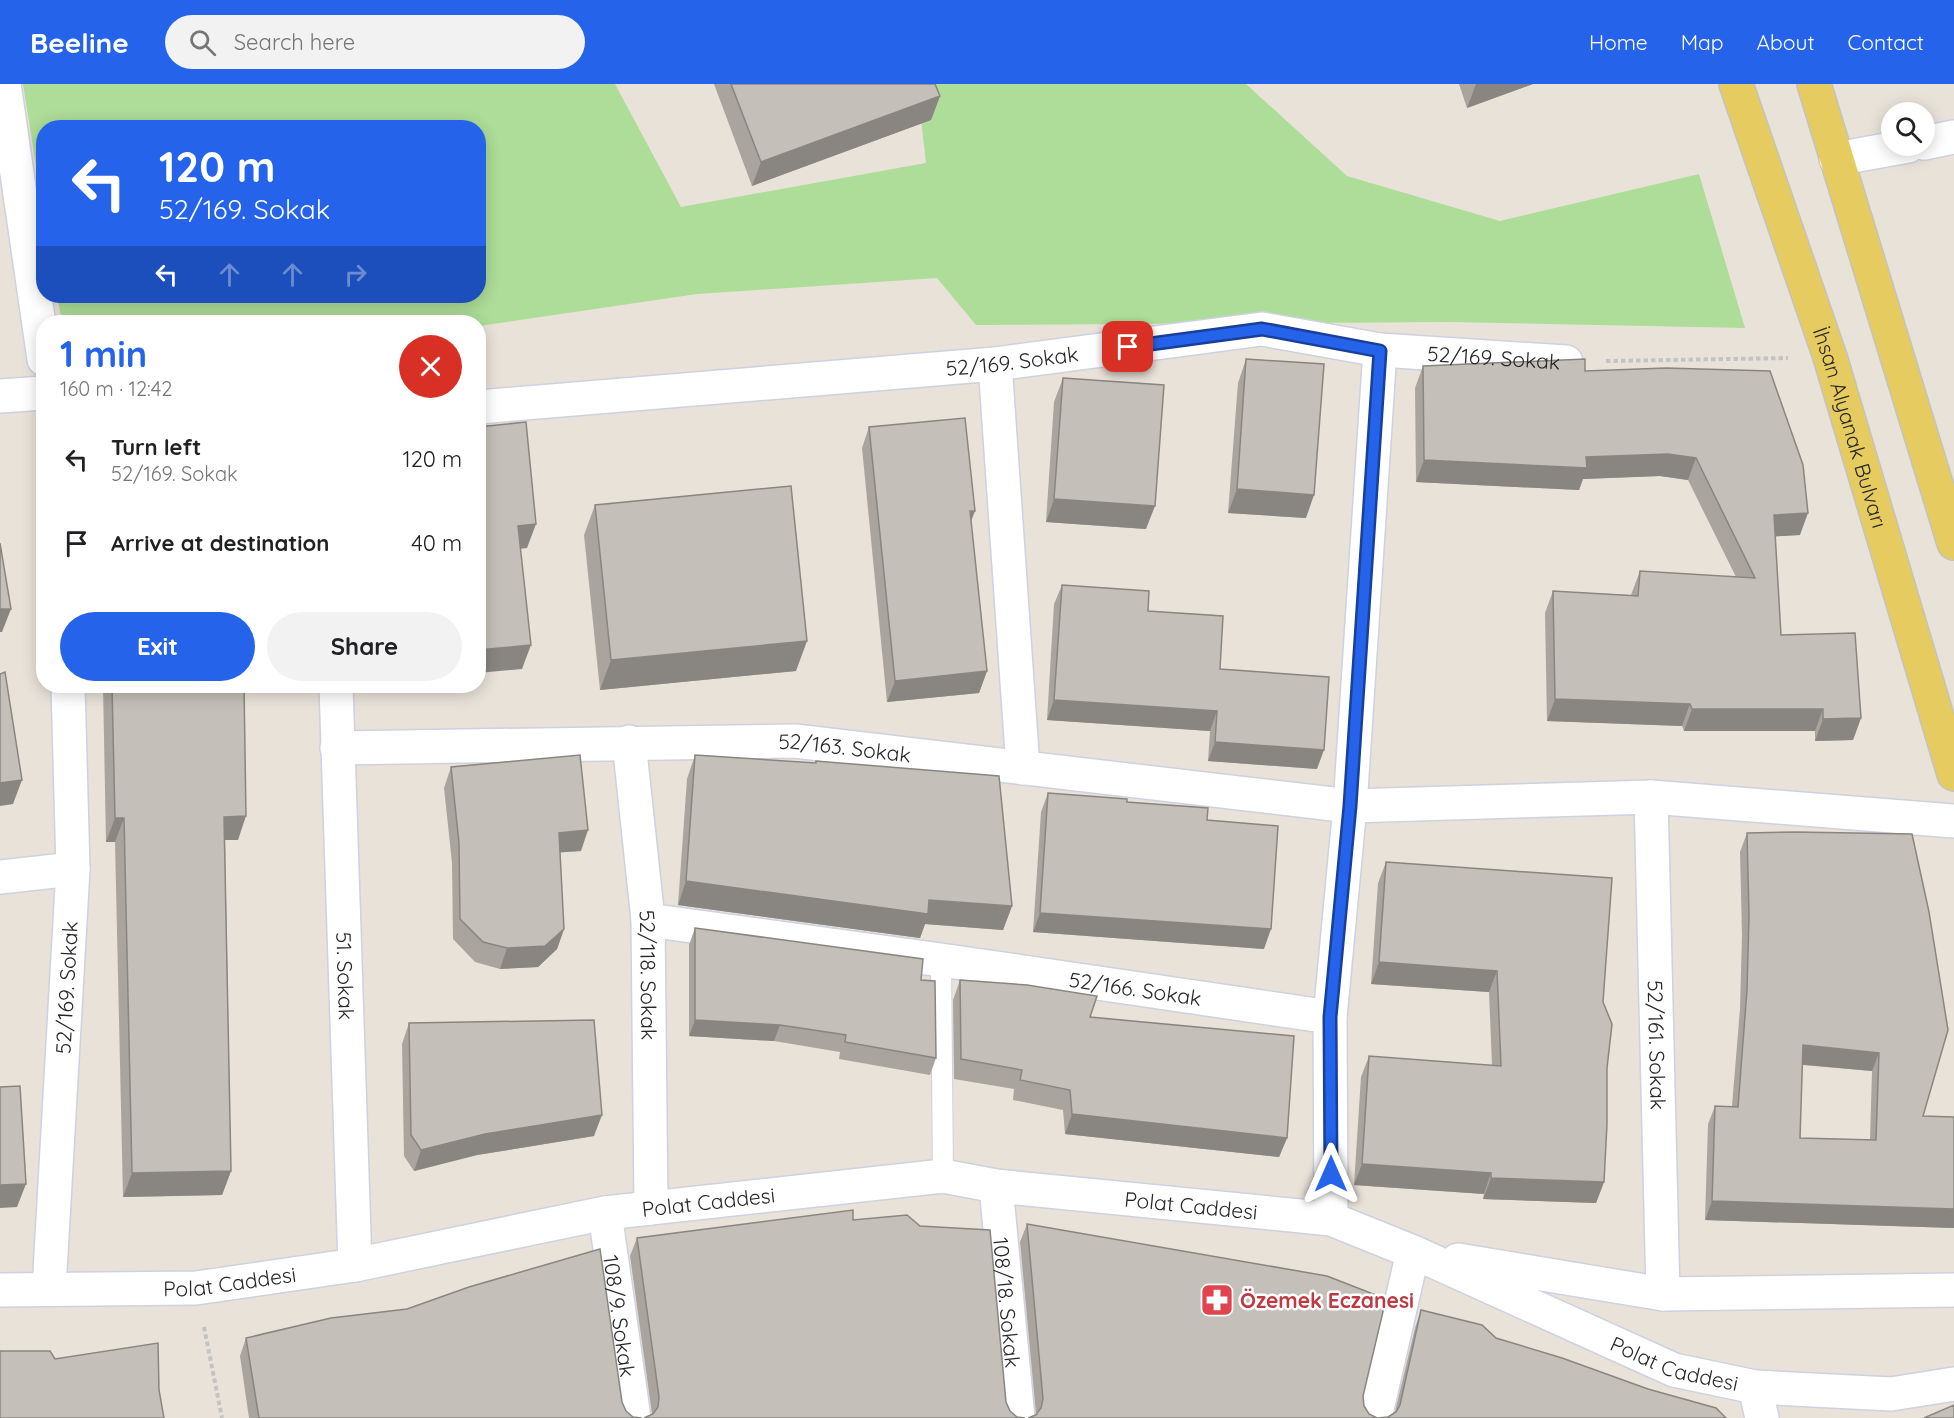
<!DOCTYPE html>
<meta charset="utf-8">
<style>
:root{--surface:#fff;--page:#f2f2f2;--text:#202124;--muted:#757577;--accent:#2563eb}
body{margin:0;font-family:Quicksand,sans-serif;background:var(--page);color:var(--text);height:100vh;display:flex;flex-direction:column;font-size:22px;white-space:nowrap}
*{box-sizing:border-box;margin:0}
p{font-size:20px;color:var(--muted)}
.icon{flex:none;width:33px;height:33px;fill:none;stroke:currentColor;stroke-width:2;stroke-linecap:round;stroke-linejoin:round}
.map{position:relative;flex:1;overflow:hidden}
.side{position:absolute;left:36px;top:231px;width:450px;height:378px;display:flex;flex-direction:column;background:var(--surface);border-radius:24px;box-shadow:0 3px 15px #0003}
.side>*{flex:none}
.top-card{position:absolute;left:36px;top:36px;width:450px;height:183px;border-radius:24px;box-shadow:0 3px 15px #0003;background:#2563eb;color:#fff;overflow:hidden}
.controls{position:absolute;left:1881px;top:18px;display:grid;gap:12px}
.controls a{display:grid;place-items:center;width:54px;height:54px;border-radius:50%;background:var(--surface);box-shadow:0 3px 15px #0003;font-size:30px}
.pin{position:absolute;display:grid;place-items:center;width:51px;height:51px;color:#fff;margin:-26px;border-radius:12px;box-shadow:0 3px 9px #0006}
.me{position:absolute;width:66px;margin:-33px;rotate:0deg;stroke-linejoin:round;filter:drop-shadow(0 0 4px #0008)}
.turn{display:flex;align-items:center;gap:21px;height:126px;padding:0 24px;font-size:27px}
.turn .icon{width:78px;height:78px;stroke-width:2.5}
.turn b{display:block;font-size:42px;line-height:51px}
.lanes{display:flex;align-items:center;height:57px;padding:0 24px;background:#0003;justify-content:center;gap:30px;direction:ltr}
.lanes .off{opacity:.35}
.round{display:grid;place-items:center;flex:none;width:63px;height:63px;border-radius:32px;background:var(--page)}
.headline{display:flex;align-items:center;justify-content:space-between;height:102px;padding:0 24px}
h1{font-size:36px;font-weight:700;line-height:45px;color:var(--accent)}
.cta{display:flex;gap:12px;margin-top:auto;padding:12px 24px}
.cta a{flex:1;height:69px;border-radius:36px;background:var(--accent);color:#fff;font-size:24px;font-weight:700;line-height:69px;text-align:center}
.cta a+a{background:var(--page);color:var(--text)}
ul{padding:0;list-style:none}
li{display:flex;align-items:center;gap:18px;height:84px;padding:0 24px}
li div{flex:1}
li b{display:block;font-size:22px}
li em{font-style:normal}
header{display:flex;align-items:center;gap:36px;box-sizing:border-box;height:84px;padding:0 30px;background:var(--accent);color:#fff}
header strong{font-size:28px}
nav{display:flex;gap:33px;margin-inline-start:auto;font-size:21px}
.search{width:420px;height:54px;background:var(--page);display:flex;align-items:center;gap:15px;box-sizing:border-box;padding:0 21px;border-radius:33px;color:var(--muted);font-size:22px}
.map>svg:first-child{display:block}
.green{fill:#addd98}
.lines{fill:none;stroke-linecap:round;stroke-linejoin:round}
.lane-casing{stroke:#ced1df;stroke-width:22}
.street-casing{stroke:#ced1df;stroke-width:36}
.secondary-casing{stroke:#ced1df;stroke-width:36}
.primary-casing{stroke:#c3c3c3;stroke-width:36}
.path{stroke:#c3c3c3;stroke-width:4;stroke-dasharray:4.5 3;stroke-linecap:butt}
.lane{stroke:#fff;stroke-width:20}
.street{stroke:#fff;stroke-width:33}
.secondary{stroke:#fff;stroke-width:33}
.primary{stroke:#e6cb60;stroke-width:33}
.wall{fill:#a9a49e;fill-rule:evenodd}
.shaded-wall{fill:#898681}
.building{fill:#c4bfb8;stroke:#898681;stroke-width:1.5;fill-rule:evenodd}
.route-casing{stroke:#184099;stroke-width:15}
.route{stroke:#2563eb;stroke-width:10}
.labels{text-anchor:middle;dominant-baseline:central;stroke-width:5;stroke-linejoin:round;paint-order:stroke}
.street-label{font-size:21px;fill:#272727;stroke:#fff}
.health-label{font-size:21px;font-weight:bold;fill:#be3a42;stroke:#fff;text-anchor:start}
</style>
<header>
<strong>Beeline</strong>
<div class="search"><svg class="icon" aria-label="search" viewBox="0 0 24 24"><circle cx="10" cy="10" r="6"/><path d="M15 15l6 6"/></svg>Search here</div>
<nav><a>Home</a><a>Map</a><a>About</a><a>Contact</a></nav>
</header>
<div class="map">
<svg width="1954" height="1334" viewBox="0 0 1954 1334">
<rect width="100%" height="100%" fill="#e9e2d9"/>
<path class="green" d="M 23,0 L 615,0 L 681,123 L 926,79 L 917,0 L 1246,0 L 1347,92 L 1500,137 L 1699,90 L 1745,244 L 1449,238 L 976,241 L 937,194 L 697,210 L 479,242 L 478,238 L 62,238 L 57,212 L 478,212 L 478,44 L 44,44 L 43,126 Z"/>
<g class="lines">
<g class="lane-casing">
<path id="lane" d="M 941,876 L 943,1092"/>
</g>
<g class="street-casing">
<g id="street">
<path d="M 4,0 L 44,275"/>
<path d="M 1924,59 L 1954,53"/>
<path d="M 1836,75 L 1908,62"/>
<path d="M 995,280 L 1023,684"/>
<path d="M 0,312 L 44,309"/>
<path id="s1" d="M 478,323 L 995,280 L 1262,245 L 1380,266 L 1566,278"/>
<path id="s2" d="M 336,602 L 355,1181"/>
<path id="s3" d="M 629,658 L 648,836 L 651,1124"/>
<path id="s4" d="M 337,664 L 795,657 L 1350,722 L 1651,713 L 1663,1210"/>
<path d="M 1651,713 L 1954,737"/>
<path d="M 0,793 L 73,785"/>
<path id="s5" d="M 648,836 L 941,876 L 1330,933"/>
<path id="s6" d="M 996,1102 L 1018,1334"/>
<path id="s7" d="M 605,1129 L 634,1334"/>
<path d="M 1331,1135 L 1330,933 L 1350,722 L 1380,266"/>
<path id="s8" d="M 49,1205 L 73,785 L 68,602"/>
<path d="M 1755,1303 L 1762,1334"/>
<path d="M 1375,1334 L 1413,1168"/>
</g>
</g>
<g class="secondary-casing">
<g id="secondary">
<path d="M 1458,1176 L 1663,1210 L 1954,1206"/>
<path id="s9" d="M 0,1206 L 196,1204 L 355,1181 L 605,1129 L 943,1092 L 996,1102 L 1331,1135 L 1413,1168 L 1674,1286 L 1755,1303 L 1891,1310 L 1954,1300"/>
</g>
</g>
<g class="primary-casing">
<g id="primary">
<path id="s10" d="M 1736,0 L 1830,273 L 1954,690"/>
<path d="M 1814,0 L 1954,459"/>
</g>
</g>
<path class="path" d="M 1606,277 L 1788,274
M 204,1243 L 222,1334"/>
<use href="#lane" class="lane"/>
<use href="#street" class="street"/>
<use href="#secondary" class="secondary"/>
<use href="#primary" class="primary"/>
</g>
<path class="wall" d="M 714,0 L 935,0 L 940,12 L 931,36 L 752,102 Z
M 1459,0 L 1533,0 L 1467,24 Z
M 1246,275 L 1306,434 L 1228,429 L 1238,299 Z
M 1423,282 L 1585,287 L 1800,451 L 1775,452 L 1781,551 L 1861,634 L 1853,656 L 1815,657 L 1815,647 L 1684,647 L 1682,642 L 1547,637 L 1545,529 L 1553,507 L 1631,511 L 1640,487 L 1736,493 L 1688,396 L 1660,392 L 1583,395 L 1579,406 L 1416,398 L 1415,304 Z
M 1063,294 L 1146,445 L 1046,438 L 1054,318 Z
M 869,343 L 971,436 L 987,587 L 979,609 L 887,618 L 862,364 Z
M 595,421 L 796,587 L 600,606 L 584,451 Z
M 1062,501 L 1148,527 L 1220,585 L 1317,685 L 1208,677 L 1210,647 L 1047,636 L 1054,520 Z
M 103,602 L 244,602 L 238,756 L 225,756 L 231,1087 L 222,1111 L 123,1113 L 115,758 L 106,758 Z
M 695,671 L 815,679 L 816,677 L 1012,822 L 1003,846 L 925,840 L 920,854 L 678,821 L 687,695 Z
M 451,683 L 581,767 L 560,768 L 564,845 L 557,865 L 538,883 L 500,885 L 475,878 L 453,855 L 452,779 L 444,704 Z
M 1048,709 L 1127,718 L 1207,736 L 1264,865 L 1033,848 L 1041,728 Z
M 1747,749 L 1923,1032 L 1954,1033 L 1954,1144 L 1705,1136 L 1708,1040 L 1715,1022 L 1732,1022 L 1740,925 L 1742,851 L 1740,768 ZM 1802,981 L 1872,987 L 1870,1056 L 1800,1054 Z
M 1386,778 L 1603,918 L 1604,1098 L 1596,1119 L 1483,1115 L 1484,1110 L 1354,1101 L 1361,993 L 1369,972 L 1492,981 L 1489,908 L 1371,900 L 1378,799 Z
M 695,844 L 921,896 L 936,974 L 930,991 L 839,975 L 840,968 L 774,957 L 689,952 L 689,861 Z
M 960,896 L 1090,933 L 1287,1054 L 1279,1073 L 1065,1050 L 1063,1026 L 1013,1016 L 1014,1005 L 954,995 L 953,916 Z
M 409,939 L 594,1052 L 477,1071 L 414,1087 L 404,1072 L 402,960 Z
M 853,1136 L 1006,1318 L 1010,1327 L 1017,1333 L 652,1330 L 630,1172 L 637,1154 Z
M 1027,1140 L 1363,1312 L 1364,1322 L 1369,1330 L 1377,1334 L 1388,1333 L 1395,1328 L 1415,1244 L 1421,1226 L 1496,1254 L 1726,1334 L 1028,1334 L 1036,1330 L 1020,1158 Z
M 246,1254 L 622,1318 L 626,1327 L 633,1333 L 642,1334 L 249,1334 L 240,1272 Z"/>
<path class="shaded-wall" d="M 1476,0 L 1533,0 L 1467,24 Z
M 940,12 L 931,36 L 752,102 L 761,78 Z
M 1668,370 L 1696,374 L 1688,396 L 1660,392 L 1583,395 L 1579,406 L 1416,398 L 1424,376 Z
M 1237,405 L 1314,411 L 1306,434 L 1228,429 Z
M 1054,415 L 1155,422 L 1146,445 L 1046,438 Z
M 970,427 L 975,427 L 967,448 Z
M 1808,429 L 1800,451 L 1766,453 L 1774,431 Z
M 536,440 L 527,464 L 510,466 L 518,442 Z
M 0,525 L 11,525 L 2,548 L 0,548 Z
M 807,557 L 796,587 L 600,606 L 611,576 Z
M 531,561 L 522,585 L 478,589 L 478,566 Z
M 987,587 L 979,609 L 887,618 L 895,597 Z
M 1555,615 L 1690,620 L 1682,642 L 1547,637 Z
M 1054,616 L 1217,627 L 1210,647 L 1047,636 Z
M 1692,625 L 1823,625 L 1815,647 L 1684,647 Z
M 1861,634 L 1853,656 L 1815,657 L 1823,635 Z
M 1215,658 L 1324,666 L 1317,685 L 1208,677 Z
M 22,696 L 13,720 L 0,722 L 0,699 Z
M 246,732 L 238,756 L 216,756 L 224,733 Z
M 115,734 L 124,734 L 115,758 L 106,758 Z
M 588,746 L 581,767 L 552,769 L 559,749 Z
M 686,797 L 929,816 L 1012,822 L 1003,846 L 925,840 L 920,854 L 678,821 Z
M 1040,829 L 1271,845 L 1264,865 L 1033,848 Z
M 564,845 L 557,865 L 538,883 L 500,885 L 507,864 Z
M 1379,878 L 1497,887 L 1489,908 L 1371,900 Z
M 695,936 L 780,941 L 774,957 L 689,952 Z
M 1803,961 L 1879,969 L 1872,987 L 1796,980 Z
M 1072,1030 L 1287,1054 L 1279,1073 L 1065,1050 Z
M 602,1031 L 594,1052 L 477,1071 L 414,1087 L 421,1066 L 485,1050 Z
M 1362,1080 L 1491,1089 L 1484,1110 L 1354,1101 Z
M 231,1087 L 222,1111 L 123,1113 L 132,1089 Z
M 1491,1094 L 1604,1098 L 1596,1119 L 1483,1115 Z
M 26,1100 L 17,1123 L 0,1124 L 0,1101 Z
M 1712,1117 L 1954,1125 L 1954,1144 L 1705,1136 Z"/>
<path class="building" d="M 731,0 L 935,0 L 940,12 L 761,78 Z
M 1246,275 L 1324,280 L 1314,411 L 1237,405 Z
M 1585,275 L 1585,287 L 1666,284 L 1770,287 L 1803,381 L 1808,429 L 1774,431 L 1781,551 L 1855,549 L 1861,634 L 1823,635 L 1823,625 L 1692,625 L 1690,620 L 1555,615 L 1553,507 L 1638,512 L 1640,487 L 1755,494 L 1696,374 L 1668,370 L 1586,373 L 1587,384 L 1424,376 L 1423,282 Z
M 1063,294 L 1164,301 L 1155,422 L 1054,415 Z
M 965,334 L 975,427 L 970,427 L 987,587 L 895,597 L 869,343 Z
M 526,338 L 536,440 L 518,442 L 531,561 L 478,566 L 478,343 Z
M 791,402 L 807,557 L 611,576 L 595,421 Z
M 0,459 L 11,525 L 0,525 Z
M 1062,501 L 1149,507 L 1148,527 L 1223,532 L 1220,585 L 1329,593 L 1324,666 L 1215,658 L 1217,627 L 1054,616 Z
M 5,588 L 22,696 L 0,699 L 0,590 Z
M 112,602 L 244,602 L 246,732 L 224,733 L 231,1087 L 132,1089 L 124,734 L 115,734 Z
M 580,671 L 588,746 L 559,749 L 564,845 L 545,862 L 507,864 L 483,858 L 460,835 L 459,759 L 451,683 Z
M 695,671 L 816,679 L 816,677 L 999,692 L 1012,822 L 929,816 L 928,830 L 686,797 Z
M 1048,709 L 1127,715 L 1127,718 L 1208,724 L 1207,736 L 1278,742 L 1271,845 L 1040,829 Z
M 1796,748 L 1912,750 L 1929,828 L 1948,946 L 1923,1032 L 1954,1033 L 1954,1125 L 1712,1117 L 1715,1022 L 1738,1023 L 1747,906 L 1749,832 L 1747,749 ZM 1803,961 L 1879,969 L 1876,1056 L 1800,1054 Z
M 1386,778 L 1612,794 L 1603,918 L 1612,940 L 1607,984 L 1607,1040 L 1604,1098 L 1491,1094 L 1491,1089 L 1362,1080 L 1369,972 L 1501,982 L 1497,887 L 1379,878 Z
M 695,844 L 923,875 L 921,896 L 935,897 L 936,974 L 845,958 L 846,951 L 780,941 L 695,936 Z
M 960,896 L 1027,901 L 1097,912 L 1090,933 L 1294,952 L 1287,1054 L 1072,1030 L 1070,1006 L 1020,996 L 1022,986 L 961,975 Z
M 594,936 L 602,1031 L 485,1050 L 421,1066 L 411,1051 L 409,939 Z
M 20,1002 L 26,1100 L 0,1101 L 0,1003 Z
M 853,1126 L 853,1136 L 907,1131 L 920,1142 L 990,1146 L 1006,1318 L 1010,1327 L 1017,1333 L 1025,1334 L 644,1334 L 653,1330 L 658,1323 L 659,1313 L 637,1154 Z
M 1027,1140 L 1327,1192 L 1386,1215 L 1363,1312 L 1364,1322 L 1369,1330 L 1377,1334 L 1388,1333 L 1396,1328 L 1400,1321 L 1421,1226 L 1482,1241 L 1496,1254 L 1562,1274 L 1648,1305 L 1716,1324 L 1726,1334 L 1028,1334 L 1036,1331 L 1041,1324 L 1043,1315 Z
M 600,1165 L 622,1318 L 626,1327 L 633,1333 L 642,1334 L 259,1334 L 246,1254 L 331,1234 L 407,1225 L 469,1203 Z
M 158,1259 L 159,1306 L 164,1334 L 0,1334 L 0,1267 L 50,1267 L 55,1275 Z
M 1954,1321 L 1954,1334 L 1924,1334 Z"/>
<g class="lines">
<g class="route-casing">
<path id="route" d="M 1128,263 L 1262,245 L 1380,267 L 1350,722 L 1330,933 L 1331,1090"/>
</g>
<use href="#route" class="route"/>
</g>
<defs>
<g id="pharmacy-square" transform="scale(1.725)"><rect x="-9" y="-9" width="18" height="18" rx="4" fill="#e0444e" stroke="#fff"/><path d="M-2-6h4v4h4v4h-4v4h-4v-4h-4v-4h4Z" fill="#fff"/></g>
</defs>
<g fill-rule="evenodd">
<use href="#pharmacy-square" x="1217" y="1216"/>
</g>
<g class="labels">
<g class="street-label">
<text stroke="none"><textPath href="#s1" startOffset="1022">52/169. Sokak</textPath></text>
<text stroke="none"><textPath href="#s1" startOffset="536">52/169. Sokak</textPath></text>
<text stroke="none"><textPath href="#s10" startOffset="362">İhsan Alyanak Bulvarı</textPath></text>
<text stroke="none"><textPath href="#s4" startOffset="508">52/163. Sokak</textPath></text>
<text stroke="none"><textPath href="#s2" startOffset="290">51. Sokak</textPath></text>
<text stroke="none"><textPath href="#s3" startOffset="234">52/118. Sokak</textPath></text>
<text stroke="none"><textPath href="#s8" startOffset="302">52/169. Sokak</textPath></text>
<text stroke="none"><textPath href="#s5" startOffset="492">52/166. Sokak</textPath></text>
<text stroke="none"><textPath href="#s4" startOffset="1566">52/161. Sokak</textPath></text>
<text stroke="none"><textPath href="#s9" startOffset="716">Polat Caddesi</textPath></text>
<text stroke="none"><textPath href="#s9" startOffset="1202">Polat Caddesi</textPath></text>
<text stroke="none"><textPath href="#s9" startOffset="230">Polat Caddesi</textPath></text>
<text stroke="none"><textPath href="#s6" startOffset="117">108/18. Sokak</textPath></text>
<text stroke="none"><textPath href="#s7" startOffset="104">108/9. Sokak</textPath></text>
<text stroke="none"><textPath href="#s9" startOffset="1716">Polat Caddesi</textPath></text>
</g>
<g class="health-label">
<text x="1240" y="1216">Özemek Eczanesi</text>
</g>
</g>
</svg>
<div class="controls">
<a><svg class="icon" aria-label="search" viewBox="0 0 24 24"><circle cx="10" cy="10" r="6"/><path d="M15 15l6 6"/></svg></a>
</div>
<div class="pin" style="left:1128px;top:263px;background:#d93025"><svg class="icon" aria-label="arrive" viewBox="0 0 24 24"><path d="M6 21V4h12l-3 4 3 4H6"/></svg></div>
<svg class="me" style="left:1331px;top:1090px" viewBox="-20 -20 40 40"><path d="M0-17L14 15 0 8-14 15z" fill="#2563eb" stroke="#fff" stroke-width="4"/></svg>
<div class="top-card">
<div class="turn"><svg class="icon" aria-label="left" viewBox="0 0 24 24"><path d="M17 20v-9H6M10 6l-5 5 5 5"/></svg><div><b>120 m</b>52/169. Sokak</div></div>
<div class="lanes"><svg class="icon" aria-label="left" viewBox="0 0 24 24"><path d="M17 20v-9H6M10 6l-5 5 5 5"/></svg><svg class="icon off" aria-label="ahead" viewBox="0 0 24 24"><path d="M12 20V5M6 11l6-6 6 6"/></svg><svg class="icon off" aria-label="ahead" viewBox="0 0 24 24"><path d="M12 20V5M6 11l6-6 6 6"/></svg><svg class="icon off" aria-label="right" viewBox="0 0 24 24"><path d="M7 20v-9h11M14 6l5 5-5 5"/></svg></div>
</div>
<section class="side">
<div class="headline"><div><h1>1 min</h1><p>160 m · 12:42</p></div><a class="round" style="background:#d93025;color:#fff"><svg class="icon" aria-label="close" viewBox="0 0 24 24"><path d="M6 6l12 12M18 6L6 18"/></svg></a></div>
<ul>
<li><svg class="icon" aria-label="left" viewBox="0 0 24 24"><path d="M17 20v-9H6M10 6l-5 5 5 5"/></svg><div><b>Turn left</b><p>52/169. Sokak</p></div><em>120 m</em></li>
<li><svg class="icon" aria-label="arrive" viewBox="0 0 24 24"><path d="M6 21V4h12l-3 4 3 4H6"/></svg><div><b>Arrive at destination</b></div><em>40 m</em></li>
</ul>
<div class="cta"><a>Exit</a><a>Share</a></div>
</section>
</div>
